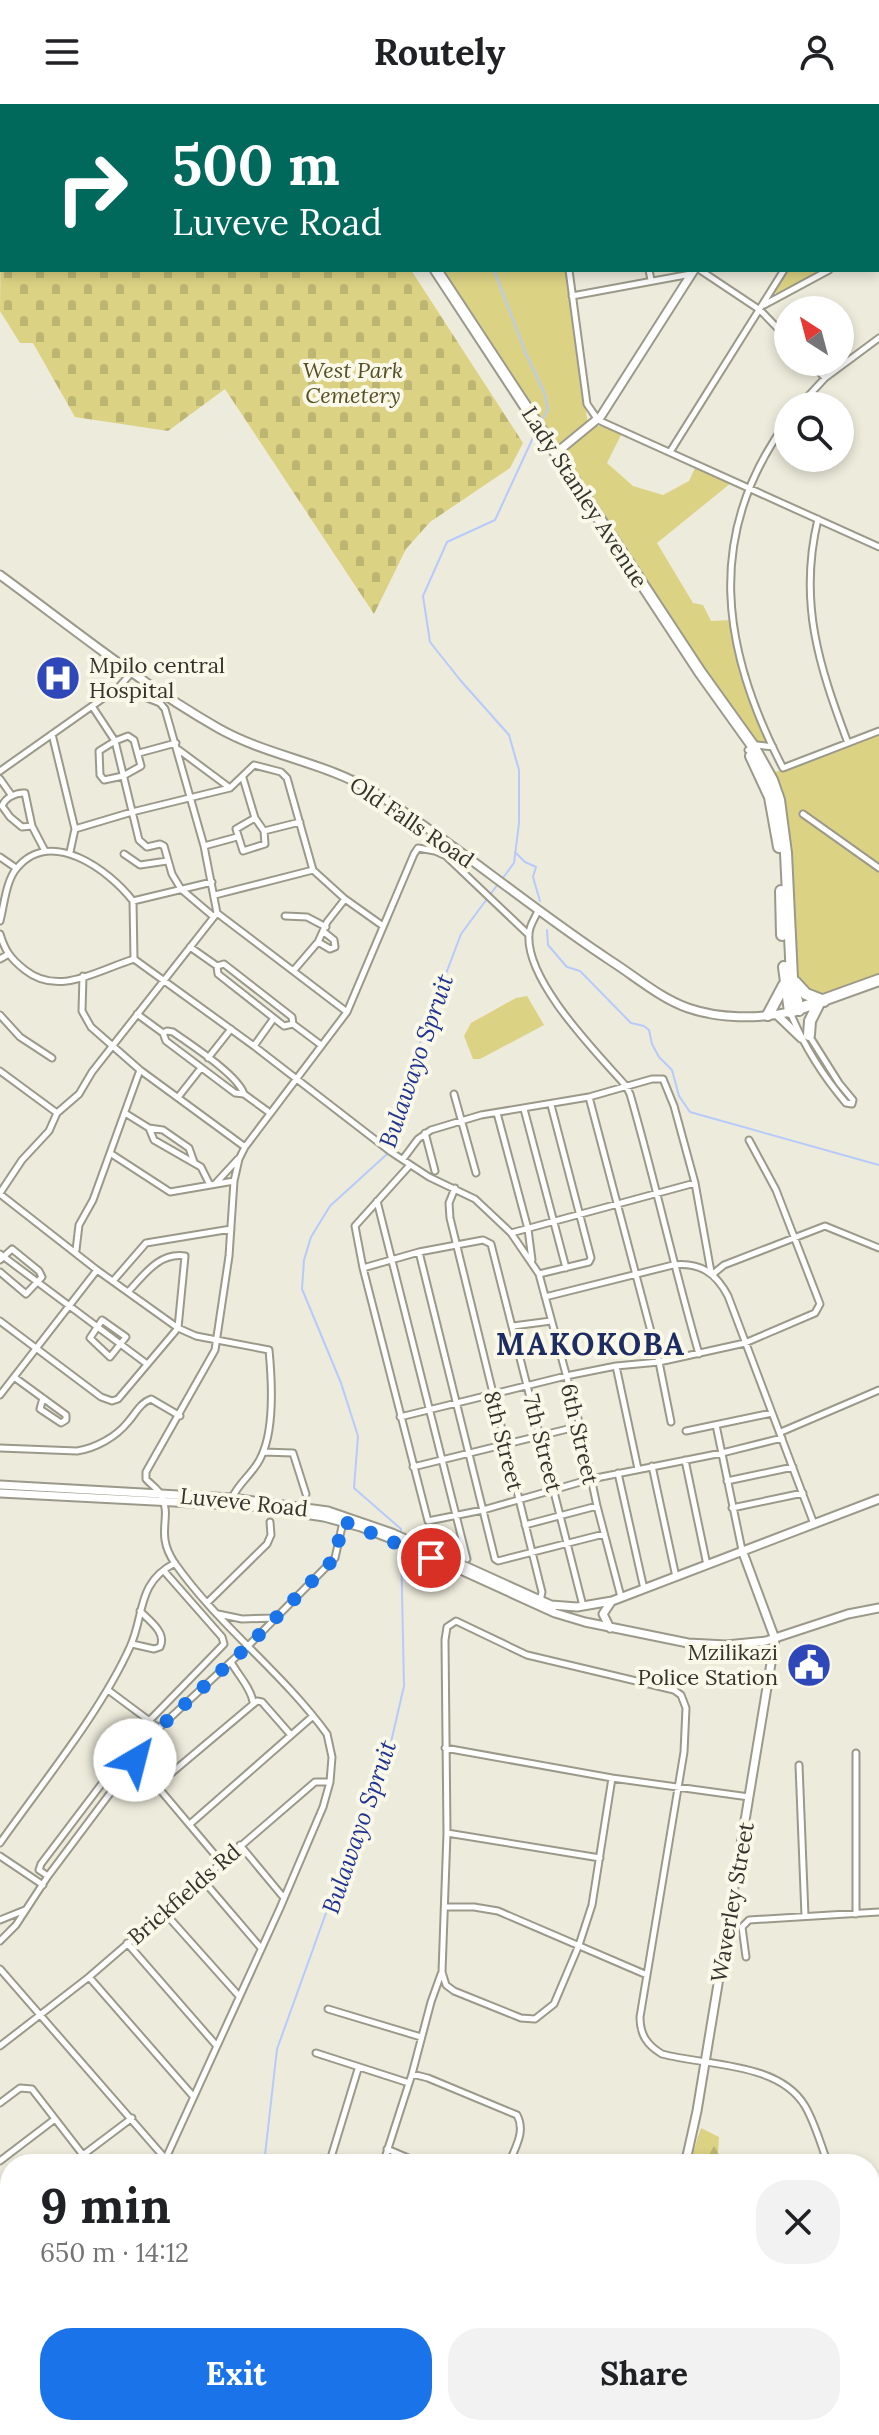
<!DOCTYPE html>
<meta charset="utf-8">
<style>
:root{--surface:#fff;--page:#f2f2f2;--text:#202124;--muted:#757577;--accent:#1a73e8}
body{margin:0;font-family:Lora,serif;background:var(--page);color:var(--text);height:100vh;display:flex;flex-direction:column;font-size:30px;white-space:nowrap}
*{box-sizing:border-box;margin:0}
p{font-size:26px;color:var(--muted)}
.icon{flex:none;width:44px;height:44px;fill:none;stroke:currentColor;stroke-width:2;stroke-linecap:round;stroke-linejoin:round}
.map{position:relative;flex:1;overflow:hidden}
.details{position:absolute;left:0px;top:2050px;width:880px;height:282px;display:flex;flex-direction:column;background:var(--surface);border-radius:32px 32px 0 0;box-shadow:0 4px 12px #0003}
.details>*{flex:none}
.banner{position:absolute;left:0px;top:0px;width:880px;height:168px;box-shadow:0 4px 12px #0003;background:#00695c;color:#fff;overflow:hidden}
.needle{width:52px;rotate:324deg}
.buttons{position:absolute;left:774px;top:192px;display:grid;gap:16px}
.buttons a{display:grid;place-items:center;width:80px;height:80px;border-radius:50%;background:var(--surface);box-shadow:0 4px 12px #0003;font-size:40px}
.pin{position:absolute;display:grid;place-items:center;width:68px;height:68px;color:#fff;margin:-34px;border:4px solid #fff;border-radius:50%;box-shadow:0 2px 8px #0007}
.me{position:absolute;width:88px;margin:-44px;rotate:37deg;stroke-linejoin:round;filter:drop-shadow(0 0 6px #0008)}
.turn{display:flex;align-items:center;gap:28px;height:168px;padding:0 40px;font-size:36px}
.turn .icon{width:104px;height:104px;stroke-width:2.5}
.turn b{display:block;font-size:56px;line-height:68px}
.round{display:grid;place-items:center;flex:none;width:84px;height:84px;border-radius:32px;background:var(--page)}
.headline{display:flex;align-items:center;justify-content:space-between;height:136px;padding:0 40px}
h1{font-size:48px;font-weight:700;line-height:60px}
.primary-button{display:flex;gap:16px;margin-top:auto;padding:16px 40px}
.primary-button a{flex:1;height:92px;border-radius:32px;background:var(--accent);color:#fff;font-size:32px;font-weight:700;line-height:92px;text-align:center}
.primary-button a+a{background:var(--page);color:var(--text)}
header{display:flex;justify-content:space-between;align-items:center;height:104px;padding:0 40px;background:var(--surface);font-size:36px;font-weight:700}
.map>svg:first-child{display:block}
.green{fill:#dcd284}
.forest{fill:url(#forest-firs)}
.cemetery{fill:url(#cemetery-stones)}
.water{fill:url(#water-rules)}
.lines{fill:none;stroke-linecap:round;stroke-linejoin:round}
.stream{stroke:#b7cafc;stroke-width:2}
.street-casing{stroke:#9b998a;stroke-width:9}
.secondary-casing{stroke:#9b998a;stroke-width:11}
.highway-casing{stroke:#9b998a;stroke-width:14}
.street{stroke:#fff;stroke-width:5}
.secondary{stroke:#fff;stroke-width:7}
.highway{stroke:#fff;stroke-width:10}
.route{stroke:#1a73e8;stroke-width:14;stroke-dasharray:0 25.2}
.labels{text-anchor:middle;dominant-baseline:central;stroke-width:8;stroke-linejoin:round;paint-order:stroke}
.park-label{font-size:22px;font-style:italic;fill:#554f25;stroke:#faf8e8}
.street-label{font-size:22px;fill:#34332d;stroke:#faf8e8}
.poi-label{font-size:22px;fill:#34332d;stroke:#faf8e8;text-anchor:start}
.water-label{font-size:24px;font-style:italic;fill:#213390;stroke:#faf8e8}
.district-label{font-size:30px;font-weight:bold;letter-spacing:2px;fill:#1d2c63;stroke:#faf8e8}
</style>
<header><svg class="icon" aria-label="menu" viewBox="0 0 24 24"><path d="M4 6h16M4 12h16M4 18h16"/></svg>Routely<svg class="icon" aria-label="person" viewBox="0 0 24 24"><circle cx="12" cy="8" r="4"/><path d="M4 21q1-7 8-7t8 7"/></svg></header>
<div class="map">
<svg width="879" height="2331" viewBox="0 0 879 2331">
<defs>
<pattern id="forest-firs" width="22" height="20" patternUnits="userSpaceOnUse" patternTransform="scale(2)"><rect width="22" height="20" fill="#dcd284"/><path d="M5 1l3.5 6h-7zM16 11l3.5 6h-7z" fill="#bdb572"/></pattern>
<pattern id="cemetery-stones" width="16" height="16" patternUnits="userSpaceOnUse" patternTransform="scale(2)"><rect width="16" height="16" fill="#dcd284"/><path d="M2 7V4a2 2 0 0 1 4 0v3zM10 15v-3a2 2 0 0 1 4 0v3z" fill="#bdb572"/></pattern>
<pattern id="water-rules" width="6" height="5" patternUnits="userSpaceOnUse" patternTransform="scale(2)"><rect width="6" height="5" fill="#b7cafc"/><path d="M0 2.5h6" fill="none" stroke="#9eaed8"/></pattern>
</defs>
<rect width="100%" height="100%" fill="#edebdb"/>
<path class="green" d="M 333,0 L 541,0 L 541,2 L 334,2 Z
M 441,166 L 565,166 L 588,320 L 556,343 Z
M 787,166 L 821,166 L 777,191 L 774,187 Z
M 595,322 L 604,322 L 622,329 L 607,359 L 633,382 L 663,391 L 689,377 L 696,362 L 731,379 L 657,439 L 693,499 L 703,501 L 711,517 L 731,516 C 736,559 749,601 769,640 L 754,638 L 735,615 L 567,359 L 564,351 L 565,345 Z
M 879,629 L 879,871 L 823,892 L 813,891 L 795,874 L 789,720 L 773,669 Z
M 527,892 L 544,921 L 480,955 L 473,955 L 464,932 L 471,919 L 516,894 Z"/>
<path class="forest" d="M 701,2024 L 719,2033 L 718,2049 L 724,2060 L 689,2060 Z"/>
<path class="cemetery" d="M 18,0 L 303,0 L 304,2 L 15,2 Z
M 2,10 L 2,166 L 411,166 L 523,339 L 510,364 L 430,418 L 406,445 L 374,510 L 225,285 L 168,327 L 75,313 L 33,239 L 20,239 L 0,207 Z"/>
<path class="water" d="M 12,2322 L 77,2322 L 66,2331 L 4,2331 Z"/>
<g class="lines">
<path class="stream" d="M 458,0 L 458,2
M 494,166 L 526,250 L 544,288 L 548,305 L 540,320
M 515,748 L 525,758 L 536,763 L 533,773 L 540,797
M 502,775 L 514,759 L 519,719 L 519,666 L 509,631 L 461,577 L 430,538 L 423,492 L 447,438 L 495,416 L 537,325
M 547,826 L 548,841 L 567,863 L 580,867 L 631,919 L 644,922 L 649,926 L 652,940 L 659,953 L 672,966 L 679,992 L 690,1008 L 879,1061
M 401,1430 L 401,1425 L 354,1384 L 358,1332 L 341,1279 L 302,1185 L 304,1156 L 311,1133 L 330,1102 L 386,1051 L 399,994 L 461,830 L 498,780
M 264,2060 L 277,1945 L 335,1784 L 385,1664 L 404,1582 L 401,1440
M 219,2331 L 228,2322"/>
<g class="street-casing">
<path id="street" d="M 544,0 L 545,2
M 653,0 L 653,2
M 734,2 L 742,0
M 878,14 L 879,13
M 878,139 L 879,138
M 569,166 L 587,300 L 598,316 L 879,443
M 649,166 L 651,176
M 700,166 L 760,206 L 788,235
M 572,192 L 691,170
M 764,201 L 829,166
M 810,258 L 825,274
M 799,302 L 825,274 L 879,234
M 788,316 C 704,430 721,545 783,664 L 879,627
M 670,348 L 784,166
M 818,415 C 798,498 819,562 848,639
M 92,602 L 115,637 L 139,736 L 147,743 L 160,740 L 164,742 L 172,770 L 181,785 L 214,813
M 52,630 L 75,725 L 70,748
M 128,632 L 134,636 L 141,662 L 123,672 L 104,676 L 100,671 L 99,647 L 115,637 Z
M 179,646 L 230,684
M 748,646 L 757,641 L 773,643
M 139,649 L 176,639
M 0,667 L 119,583 L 132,568
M 243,674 L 255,714
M 0,675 L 12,692
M 803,710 L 879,764
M 255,714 L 264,727 L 265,740 L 243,747 L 236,725 Z
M 32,722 L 25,689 C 16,688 5,694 2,702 L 10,713 L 22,723 L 32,722 L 45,747
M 75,725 L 132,708 L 230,684 L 254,661 L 281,668 L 287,674 L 313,766 L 345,795 L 383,822
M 264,727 L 300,718
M 204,742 L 237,733
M 124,750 L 140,761 L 167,757
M 0,753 L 16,764
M 215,791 L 313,766
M 133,797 L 212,778
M 538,807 C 535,814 529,822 529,830 C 525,877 597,949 626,982 L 630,990 C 655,1076 674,1164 699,1250
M 217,809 L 347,908
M 285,812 L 307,813 L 326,823
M 0,817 C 4,802 6,776 17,764 C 51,723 109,766 133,797 L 134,855 C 98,866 59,893 25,866 C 11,855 5,847 0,830
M 318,838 L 330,845 L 335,843 L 334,836 L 324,828
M 190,843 L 217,862 L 224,860 L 292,913 L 293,920 L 284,922 L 218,870 L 217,862
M 0,855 L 7,851
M 134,855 L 254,942 L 391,1048 L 429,1073 L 475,1095 L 511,1129 L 539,1170 L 580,1322 L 597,1402 L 621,1493
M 294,866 L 318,838 L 327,818 L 345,795
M 83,872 L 82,907 L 91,923 L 140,966 L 245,1043
M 790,908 C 804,942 822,971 846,999 L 852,1000 L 853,996 L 839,979 L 810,933
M 137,910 L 163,929
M 0,911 L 20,933 L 52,954
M 293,920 L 321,941
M 167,927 L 173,928 C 191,941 238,971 244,990 L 235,989 L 166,937 L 163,929 Z
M 254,942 L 274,914
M 208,954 L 231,925
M 0,967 L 57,1009
M 244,990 L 270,1009
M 454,990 L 476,1069
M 179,992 L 201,964
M 589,993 L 659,1258 L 671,1318
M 524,1005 L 566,1164
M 125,1009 L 149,1024 L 163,1026 L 189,1044 L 194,1058
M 497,1009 L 528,1125 L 532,1156
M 149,1024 L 154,1036 L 201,1063 L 210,1081
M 425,1029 L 435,1067
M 110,1049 L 170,1088 L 234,1077
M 403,1055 L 418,1035 L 431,1026 L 481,1011 L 589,993 L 652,975 L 663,975 L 674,1002 L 695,1079 L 711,1168
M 410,1061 L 355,1122 L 363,1164 L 428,1417 L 483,1406 L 591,1375 L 722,1349 L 782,1334
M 215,1080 L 238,1055
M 455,1084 L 449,1099 L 450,1114 L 532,1448 L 542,1488 L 540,1497
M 0,1089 L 22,1056 L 49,1027 L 57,1009 L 79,990 L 92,968 L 217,809 L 204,742 L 165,605 L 160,599 L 119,583
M 0,1090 L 97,1166 L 178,1224 L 196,1232 L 269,1246 C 272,1277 275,1325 261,1353 C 254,1369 239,1378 232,1394
M 377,1097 L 467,1455
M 511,1129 L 695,1079
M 76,1146 L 79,1121 L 93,1096 L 140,966
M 419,1148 L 495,1455 L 498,1457 L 604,1430
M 0,1150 L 147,1260
M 0,1156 L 12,1145 L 39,1167 L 42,1173 L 26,1190 L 0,1168
M 363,1164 L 419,1148 L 483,1136 L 491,1140 L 583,1502
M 539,1170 L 589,1158 L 591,1154 L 551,1001
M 713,1170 L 724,1161 L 825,1122 L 879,1144
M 113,1177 L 146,1139 L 231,1125
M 545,1193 L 673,1161 C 700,1158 716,1169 728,1192 L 814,1420
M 102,1216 L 126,1233 L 110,1253 L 90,1234 Z
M 0,1217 L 101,1293 L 112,1297 L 118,1295 L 178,1224 L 185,1152 C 159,1148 144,1171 128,1188
M 513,1222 L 551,1217
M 616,1262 L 638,1365
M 14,1273 L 66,1311 L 66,1316 L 61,1319 L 40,1305 L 43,1294
M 0,1291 L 97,1166
M 400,1313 L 566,1272 L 616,1262 L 659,1258 L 745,1239 L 815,1209 L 820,1200 L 776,1086 L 749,1036
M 716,1321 L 742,1446
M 686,1327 L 772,1309
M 781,1328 L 879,1286
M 0,1344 L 77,1347 C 96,1344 116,1333 128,1318 C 136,1309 140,1299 151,1295 L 180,1312
M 263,1348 L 293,1349 L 306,1390
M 685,1356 L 707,1461
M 652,1362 L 676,1473
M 413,1363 L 580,1322
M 618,1369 L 644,1485
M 727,1377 L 793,1363
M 732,1404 L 803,1389
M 525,1421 L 597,1402
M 207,1499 L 267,1440 L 271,1431 L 270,1418
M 218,1510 L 242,1515 L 274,1514
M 132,1540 L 154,1545 L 160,1543 C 167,1529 150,1517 140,1507
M 231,1558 C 238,1571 251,1584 253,1598
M 108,1586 L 159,1624
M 445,1644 L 612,1674 L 749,1693
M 856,1649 L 856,1810
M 135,1656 L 221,1758
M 799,1661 L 805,1812
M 612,1674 L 592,1801 L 579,1841 L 554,1900 L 535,1915 L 521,1914 L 454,1887 L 446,1881 L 442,1868 L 447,1729 L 445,1536 L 447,1523 L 456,1517 L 527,1551 L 674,1586 L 681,1591 L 686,1604 L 684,1648 L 640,1913 C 640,1931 647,1941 662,1950 C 707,1962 779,1958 805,2002 C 815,2019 821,2041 828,2060
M 156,1682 L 257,1597 L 262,1598 L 290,1630
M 190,1720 L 313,1612
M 447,1729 L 600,1754
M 0,1739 C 43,1678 100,1609 130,1543 C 145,1511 136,1479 175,1459
M 240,1741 L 284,1794
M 0,1752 L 43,1781
M 48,1772 L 39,1766 L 41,1760 L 150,1616 L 224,1540 L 222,1533 L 164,1467
M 202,1775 L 261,1844
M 446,1803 L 474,1803 L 498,1807 L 647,1871
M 164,1808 L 239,1892
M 0,1816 L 25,1806
M 0,1837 L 16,1821 L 48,1772 L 159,1624 L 248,1542 L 335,1454 L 343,1418
M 127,1839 L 216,1941
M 746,1853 L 742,1823 L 749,1816 L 879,1808
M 0,1865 L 170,2060
M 89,1873 L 193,1992
M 328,1905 L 421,1933
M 0,1942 L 89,1873 L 315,1678 L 330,1678
M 316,1949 L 409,1979
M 412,1970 L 428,1974 L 517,2011 C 526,2028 515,2043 509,2060
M 0,1999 L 20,1984 L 32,1985 L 83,2051
M 387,2045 L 422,2060
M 165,2056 L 280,1804 L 323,1703 L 330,1678 L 332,1653 L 327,1630 C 282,1568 218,1521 174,1458 C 155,1429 172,1415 162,1393 C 159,1385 151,1381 146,1375 L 146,1368 L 215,1246 L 229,1152 L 234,1077 L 239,1055 L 245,1043 L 347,908 L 414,750 L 418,744 L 435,747 L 446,752 L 529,831
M 0,2057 L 55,2015
M 71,2060 L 132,2014
M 329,2060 L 358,1965
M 383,2060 L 412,1970 L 431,1898 L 441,1870
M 0,2113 L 10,2106
M 870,2148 L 879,2145
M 384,2322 L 392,2331
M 630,2322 L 634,2331
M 314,2331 L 321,2322
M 398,2331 L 401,2322
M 830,2331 L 834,2322"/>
</g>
<g class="secondary-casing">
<path id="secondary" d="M 866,0 L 867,2
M 796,2 L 798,0
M 878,31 L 879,33
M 556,349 L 601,312 L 694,166
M 0,471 C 71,523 141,580 218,624 C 267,652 325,658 374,688 C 456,740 530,804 611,857 C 636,873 660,894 688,904 C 720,915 757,915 790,908
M 777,911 L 801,934
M 0,1381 L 232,1394 L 328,1407 L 392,1429 L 551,1501 L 577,1503 L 612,1497 L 879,1395
M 0,1389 L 251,1402 L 324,1413 L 361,1423 L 397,1437 L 555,1509 L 585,1518 L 688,1539 L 726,1541 L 766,1537 L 848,1510 L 879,1504
M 610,1524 L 603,1510 L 611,1498
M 682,2060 L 687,2052 L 697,2007 L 775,1535 L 742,1446
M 870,2272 L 879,2268
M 470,2331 L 474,2322
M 718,2331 L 741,2322"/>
</g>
<g class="highway-casing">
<path id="highway" d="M 328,0 L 329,2
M 436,166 L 700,568 L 753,642 L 772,676 L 779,696 L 786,749 L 792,874 L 799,906
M 751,652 L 770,693 L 779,743
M 781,787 L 782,831
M 784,863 L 790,908 L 879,876
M 795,878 L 806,890 L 824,897
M 768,911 L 784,881
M 809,931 L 810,917 L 819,899"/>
</g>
<use href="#street" class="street"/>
<use href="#secondary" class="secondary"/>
<use href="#highway" class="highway"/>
</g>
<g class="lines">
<path class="route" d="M 135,1656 L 159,1624 L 248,1542 L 335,1454 L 343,1417 L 431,1454"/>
</g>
<defs>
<g id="hospital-disc" transform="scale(2.3)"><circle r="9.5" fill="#2f48b9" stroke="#faf8e8"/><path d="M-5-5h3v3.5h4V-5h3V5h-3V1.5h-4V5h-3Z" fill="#fff"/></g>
<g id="civic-disc" transform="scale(2.3)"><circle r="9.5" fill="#2f48b9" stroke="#faf8e8"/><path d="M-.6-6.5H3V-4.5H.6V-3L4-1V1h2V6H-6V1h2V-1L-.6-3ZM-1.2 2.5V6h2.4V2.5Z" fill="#fff"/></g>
</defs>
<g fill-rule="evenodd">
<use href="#hospital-disc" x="58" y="574"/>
<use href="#civic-disc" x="809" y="1561"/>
</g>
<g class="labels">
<g class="park-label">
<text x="353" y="266">West Park<tspan x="353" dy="25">Cemetery</tspan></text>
</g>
<g class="street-label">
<text transform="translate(585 393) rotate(57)">Lady Stanley Avenue</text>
<text transform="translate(412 718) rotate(34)">Old Falls Road</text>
<text transform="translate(580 1330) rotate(77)">6th Street</text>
<text transform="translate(504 1337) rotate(76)">8th Street</text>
<text transform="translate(543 1339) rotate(76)">7th Street</text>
<text transform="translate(244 1398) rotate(6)">Luveve Road</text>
<text transform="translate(184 1790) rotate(-41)">Brickfields Rd</text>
<text transform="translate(732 1798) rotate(-80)">Waverley Street</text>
</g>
<g class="poi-label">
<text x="89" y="561">Mpilo central<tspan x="89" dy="25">Hospital</tspan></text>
<text x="778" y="1548" text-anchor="end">Mzilikazi<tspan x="778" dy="25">Police Station</tspan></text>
</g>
<g class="water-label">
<text transform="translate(416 957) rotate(-71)">Bulawayo Spruit</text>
<text transform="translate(359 1723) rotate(-71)">Bulawayo Spruit</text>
</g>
<g class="district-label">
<text x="591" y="1240">MAKOKOBA</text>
</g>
</g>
</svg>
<div class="buttons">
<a><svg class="needle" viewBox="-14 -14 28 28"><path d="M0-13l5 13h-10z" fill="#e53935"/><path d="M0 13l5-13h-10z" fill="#757577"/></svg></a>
<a><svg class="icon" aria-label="search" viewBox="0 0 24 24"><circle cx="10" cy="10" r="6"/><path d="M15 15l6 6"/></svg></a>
</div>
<div class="pin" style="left:431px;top:1454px;background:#d93025"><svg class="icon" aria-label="arrive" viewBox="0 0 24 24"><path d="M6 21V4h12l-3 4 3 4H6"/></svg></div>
<svg class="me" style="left:135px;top:1656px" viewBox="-20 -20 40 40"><circle r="19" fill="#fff"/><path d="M0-13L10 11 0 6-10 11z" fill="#1a73e8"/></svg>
<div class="banner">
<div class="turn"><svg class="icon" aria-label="right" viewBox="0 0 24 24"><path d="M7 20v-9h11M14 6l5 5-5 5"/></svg><div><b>500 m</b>Luveve Road</div></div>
</div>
<section class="details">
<div class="headline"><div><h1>9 min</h1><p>650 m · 14:12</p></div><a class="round"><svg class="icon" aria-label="close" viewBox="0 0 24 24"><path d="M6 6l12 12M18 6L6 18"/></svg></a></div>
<div class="primary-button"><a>Exit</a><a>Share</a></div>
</section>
</div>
